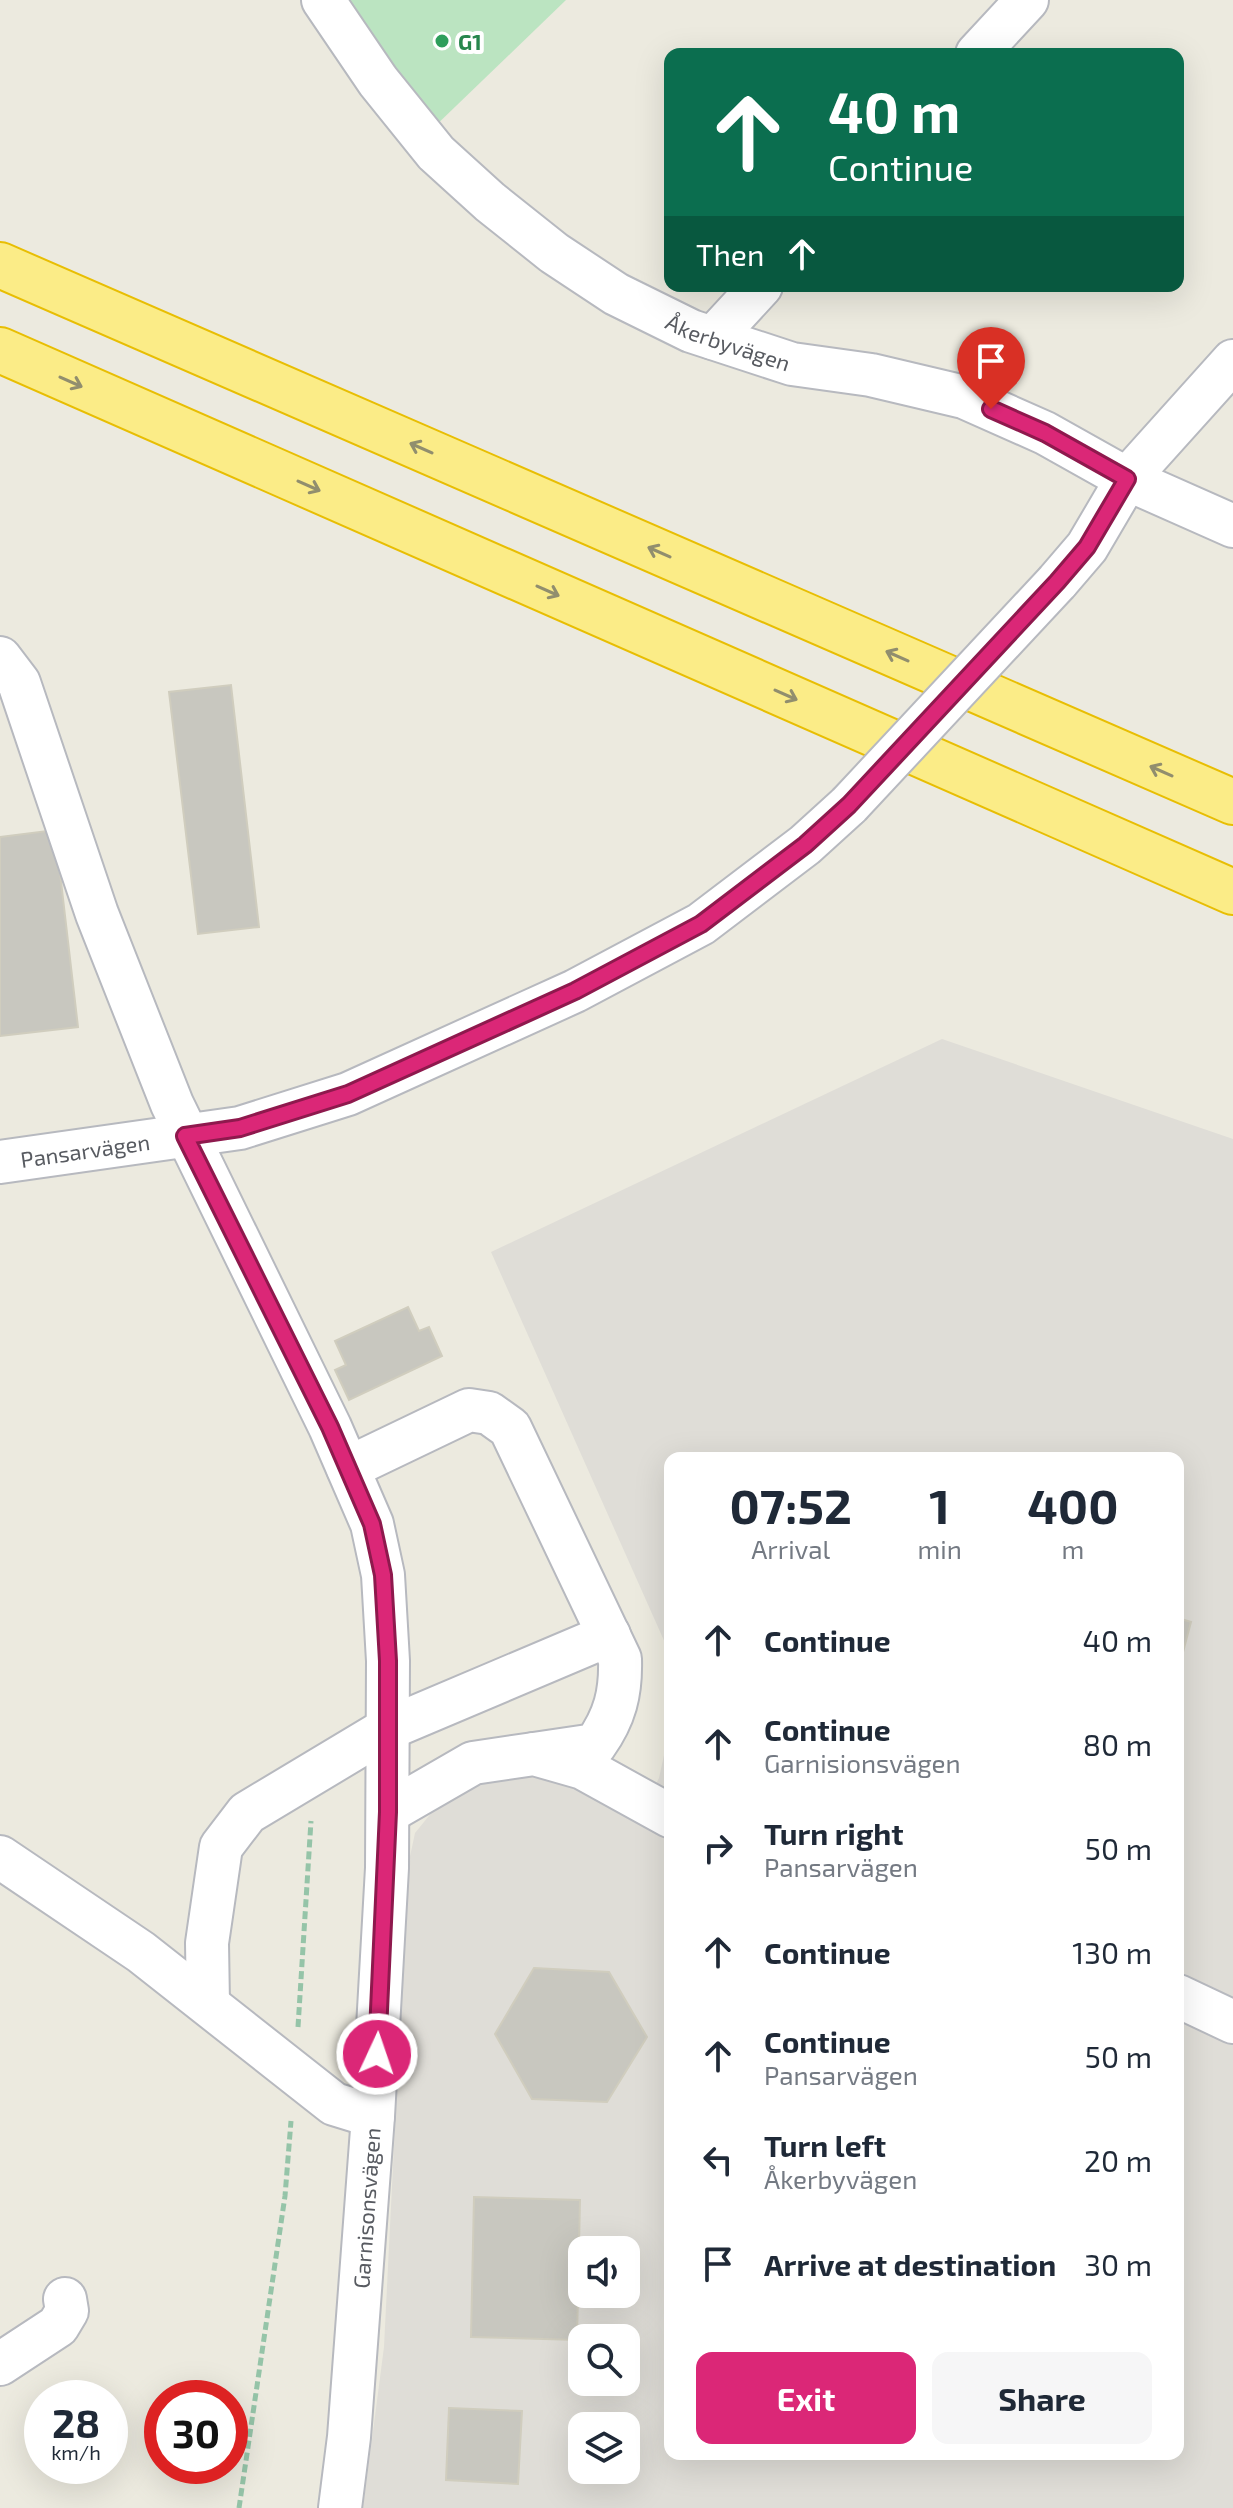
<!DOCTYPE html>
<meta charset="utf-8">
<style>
:root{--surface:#fff;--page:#f6f6f7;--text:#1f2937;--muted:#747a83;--accent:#db2777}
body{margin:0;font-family:"Exo 2",sans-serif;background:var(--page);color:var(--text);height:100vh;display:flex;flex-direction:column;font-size:30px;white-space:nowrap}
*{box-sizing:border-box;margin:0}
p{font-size:26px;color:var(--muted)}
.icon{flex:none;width:44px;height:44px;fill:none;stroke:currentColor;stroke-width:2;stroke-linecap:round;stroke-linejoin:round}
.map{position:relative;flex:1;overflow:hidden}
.panel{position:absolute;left:664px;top:1452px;width:520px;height:1008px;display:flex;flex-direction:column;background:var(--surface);border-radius:16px;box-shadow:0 8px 32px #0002}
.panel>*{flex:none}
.top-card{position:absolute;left:664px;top:48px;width:520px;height:244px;border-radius:16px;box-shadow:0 8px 32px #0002;background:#0b6e4f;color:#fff;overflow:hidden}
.controls{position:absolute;left:568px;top:2236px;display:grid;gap:16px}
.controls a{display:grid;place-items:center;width:72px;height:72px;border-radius:16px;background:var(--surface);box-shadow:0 8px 32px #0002;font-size:40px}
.speed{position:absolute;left:24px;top:2380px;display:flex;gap:16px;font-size:40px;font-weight:700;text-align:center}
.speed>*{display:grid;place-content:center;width:104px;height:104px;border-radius:50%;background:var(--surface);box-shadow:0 8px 32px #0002;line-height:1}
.speed small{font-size:20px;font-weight:400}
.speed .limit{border:12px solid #d22;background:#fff;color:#111}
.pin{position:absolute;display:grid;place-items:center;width:68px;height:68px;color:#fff;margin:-82px -34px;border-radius:50% 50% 50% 0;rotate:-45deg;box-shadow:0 0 8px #0007}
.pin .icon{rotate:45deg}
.me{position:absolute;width:88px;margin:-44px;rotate:3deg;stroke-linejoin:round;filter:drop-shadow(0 0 6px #0008)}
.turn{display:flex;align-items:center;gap:28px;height:168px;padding:0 32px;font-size:36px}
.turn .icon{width:104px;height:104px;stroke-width:2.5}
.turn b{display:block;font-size:56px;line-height:68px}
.then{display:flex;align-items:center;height:76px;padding:0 32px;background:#0003;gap:16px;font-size:30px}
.eta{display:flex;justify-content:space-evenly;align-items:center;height:136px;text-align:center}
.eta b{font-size:48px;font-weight:700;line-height:56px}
.button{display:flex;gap:16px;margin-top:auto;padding:16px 32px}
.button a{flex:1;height:92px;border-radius:16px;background:var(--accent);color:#fff;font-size:32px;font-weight:700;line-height:92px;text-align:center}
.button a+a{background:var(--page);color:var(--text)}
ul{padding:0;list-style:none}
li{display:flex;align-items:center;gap:24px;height:104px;padding:0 32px}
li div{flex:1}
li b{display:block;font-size:30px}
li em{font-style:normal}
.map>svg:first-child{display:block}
.industrial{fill:#dfddd7;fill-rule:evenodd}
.green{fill:#bbe4c1}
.building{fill:#c8c7bf;stroke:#d0cdbe;stroke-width:2}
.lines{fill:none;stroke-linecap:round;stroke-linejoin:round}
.minor-casing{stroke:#b7b9bf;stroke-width:46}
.highway-casing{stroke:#e8be03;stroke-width:48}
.path{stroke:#95c4a8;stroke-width:5;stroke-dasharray:8 4;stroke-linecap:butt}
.minor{stroke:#fff;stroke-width:42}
.highway{stroke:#fbec87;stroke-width:44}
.minor-bridge-casing{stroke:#b7b9bf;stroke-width:46;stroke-linecap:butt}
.minor-bridge{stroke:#fff;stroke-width:42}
.oneway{stroke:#918e6e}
.route-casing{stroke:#8e194d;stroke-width:20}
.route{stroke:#db2777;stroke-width:14}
.leisure-dot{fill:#2e9e5b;stroke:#fff;stroke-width:3}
.labels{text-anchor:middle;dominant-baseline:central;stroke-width:8;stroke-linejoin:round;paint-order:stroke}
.leisure-label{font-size:22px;font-weight:bold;fill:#27864d;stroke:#fff;text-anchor:start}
.street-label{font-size:22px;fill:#585b61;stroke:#fff}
</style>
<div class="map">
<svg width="1233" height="2508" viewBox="0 0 1233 2508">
<rect width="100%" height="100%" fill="#eceadf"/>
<path class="industrial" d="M 942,1039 L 1233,1139 L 1233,2508 L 363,2508 L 384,2347 L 408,1866 L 415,1833 L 450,1790 L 507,1773 L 559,1780 L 636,1823 L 659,1778 L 670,1728 L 670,2454 L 1178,2454 L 1178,1458 L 670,1458 L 670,1654 L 491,1252 ZM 582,2250 L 626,2250 L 626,2294 L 582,2294 ZM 582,2338 L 626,2338 L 626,2382 L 582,2382 ZM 582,2426 L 626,2426 L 626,2470 L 582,2470 Z"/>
<path class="green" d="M 332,0 L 566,0 L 429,132 Z"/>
<path class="building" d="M 231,685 L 259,927 L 198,934 L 169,692 Z
M 55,830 L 78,1027 L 0,1036 L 0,837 Z
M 408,1307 L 419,1331 L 429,1327 L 442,1356 L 349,1400 L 335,1370 L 346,1365 L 335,1341 Z
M 1178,1618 L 1191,1622 L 1178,1671 Z
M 534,1968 L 609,1972 L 647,2037 L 607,2102 L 532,2099 L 495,2034 Z
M 474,2197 L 580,2200 L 577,2340 L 471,2337 Z
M 449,2408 L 522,2411 L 518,2484 L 446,2480 Z"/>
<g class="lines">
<g class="minor-casing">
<g id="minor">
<path id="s1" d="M 323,0 L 378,81 L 436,153 L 490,202 L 554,253 L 616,294 L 691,331 L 792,364 L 871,375 L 964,397 L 1045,433 L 1127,479 L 1233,526"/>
<path d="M 977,54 L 1027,0"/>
<path d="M 713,338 L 761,286"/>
<path d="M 1057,582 L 1087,547 L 1127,479 L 1233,361"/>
<path d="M 0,658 L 19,683 L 97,914 L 172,1104 L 330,1427 L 372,1524 L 383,1575 L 388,1661 L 387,1868 L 373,2116 L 349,2437 L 340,2508"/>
<path id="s2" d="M 0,1162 L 240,1128 L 348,1094 L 575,991 L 701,924 L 805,845 L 849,805"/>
<path d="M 348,1468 L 469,1410 L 489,1413 L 510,1428 L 620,1659 C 621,1693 615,1717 595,1745 L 534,1754"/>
<path d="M 388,1812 L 473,1763 L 534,1754 L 583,1768 L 670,1816"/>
<path d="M 0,1857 L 141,1952 L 334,2104 L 373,2116"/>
<path d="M 1178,1996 L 1233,2022"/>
<path d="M 208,2004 L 207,1943 L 221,1847 L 247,1813 L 387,1729 L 609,1635"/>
<path d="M 0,2364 L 58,2326 L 67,2311 L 65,2299"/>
</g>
</g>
<g class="highway-casing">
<path id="highway" d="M 0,265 L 1233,802
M 0,350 L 1233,892"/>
</g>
<path class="path" d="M 298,2027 L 311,1821
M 239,2508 L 285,2196 L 291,2121"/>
<use href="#minor" class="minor"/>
<use href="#highway" class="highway"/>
<g class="minor-bridge-casing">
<path id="minor-bridge" d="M 849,805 L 1057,582"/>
</g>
<use href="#minor-bridge" class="minor-bridge"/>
</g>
<defs><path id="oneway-shaft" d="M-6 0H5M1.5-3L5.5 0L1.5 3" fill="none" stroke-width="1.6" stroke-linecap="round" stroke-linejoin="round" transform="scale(2)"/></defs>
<g class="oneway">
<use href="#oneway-shaft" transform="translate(71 382) rotate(24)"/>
<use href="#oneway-shaft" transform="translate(421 448) rotate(-156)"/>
<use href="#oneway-shaft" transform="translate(309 486) rotate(24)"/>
<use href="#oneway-shaft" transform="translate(659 552) rotate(-156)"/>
<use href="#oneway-shaft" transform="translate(548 591) rotate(24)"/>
<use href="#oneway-shaft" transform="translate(897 656) rotate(-156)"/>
<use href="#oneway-shaft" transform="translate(786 695) rotate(24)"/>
<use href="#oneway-shaft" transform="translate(1161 771) rotate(-156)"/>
</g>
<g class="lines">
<g class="route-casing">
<path id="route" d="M 377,2054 L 388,1812 L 388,1661 L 383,1575 L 372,1524 L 330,1427 L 185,1136 L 240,1128 L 348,1094 L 575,991 L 701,924 L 805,845 L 849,805 L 1057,582 L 1087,547 L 1127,479 L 1045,433 L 991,409"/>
</g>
<use href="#route" class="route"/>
</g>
<circle class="leisure-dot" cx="442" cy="41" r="8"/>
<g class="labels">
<g class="leisure-label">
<text x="458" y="41">G1</text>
</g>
<g class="street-label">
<text stroke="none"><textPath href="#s1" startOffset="542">Åkerbyvägen</textPath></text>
<text stroke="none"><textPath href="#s2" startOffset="86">Pansarvägen</textPath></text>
<text transform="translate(366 2208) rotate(-86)">Garnisonsvägen</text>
</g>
</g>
</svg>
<div class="controls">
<a><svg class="icon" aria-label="sound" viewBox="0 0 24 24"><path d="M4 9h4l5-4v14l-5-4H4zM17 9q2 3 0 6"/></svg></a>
<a><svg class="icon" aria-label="search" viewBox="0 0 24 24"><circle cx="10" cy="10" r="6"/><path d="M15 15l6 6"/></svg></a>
<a><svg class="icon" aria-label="layers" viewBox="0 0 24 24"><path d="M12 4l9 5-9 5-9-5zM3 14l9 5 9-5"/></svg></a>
</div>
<div class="speed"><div>28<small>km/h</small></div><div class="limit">30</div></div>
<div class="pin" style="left:991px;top:409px;background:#d93025"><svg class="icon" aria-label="arrive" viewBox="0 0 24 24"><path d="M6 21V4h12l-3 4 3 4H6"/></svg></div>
<svg class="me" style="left:377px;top:2054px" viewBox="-20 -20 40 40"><circle r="17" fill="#db2777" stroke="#fff" stroke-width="3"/><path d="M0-11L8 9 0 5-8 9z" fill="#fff"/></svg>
<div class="top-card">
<div class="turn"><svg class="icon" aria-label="ahead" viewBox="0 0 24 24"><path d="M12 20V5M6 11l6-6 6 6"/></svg><div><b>40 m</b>Continue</div></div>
<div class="then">Then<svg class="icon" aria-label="ahead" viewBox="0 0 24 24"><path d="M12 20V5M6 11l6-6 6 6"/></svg></div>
</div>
<section class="panel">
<div class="eta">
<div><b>07:52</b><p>Arrival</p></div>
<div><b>1</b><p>min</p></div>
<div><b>400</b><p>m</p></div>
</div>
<ul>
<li><svg class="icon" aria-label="ahead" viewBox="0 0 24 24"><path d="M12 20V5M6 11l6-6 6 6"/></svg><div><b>Continue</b></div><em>40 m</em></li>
<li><svg class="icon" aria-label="ahead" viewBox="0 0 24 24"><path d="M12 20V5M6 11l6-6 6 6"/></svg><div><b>Continue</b><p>Garnisionsvägen</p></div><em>80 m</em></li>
<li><svg class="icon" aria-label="right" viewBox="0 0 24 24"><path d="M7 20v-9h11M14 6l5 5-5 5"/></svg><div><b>Turn right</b><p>Pansarvägen</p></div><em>50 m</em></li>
<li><svg class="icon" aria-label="ahead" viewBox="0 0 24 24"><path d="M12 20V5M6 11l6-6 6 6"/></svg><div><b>Continue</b></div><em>130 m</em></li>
<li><svg class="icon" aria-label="ahead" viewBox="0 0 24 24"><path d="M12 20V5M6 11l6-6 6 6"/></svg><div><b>Continue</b><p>Pansarvägen</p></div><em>50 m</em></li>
<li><svg class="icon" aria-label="left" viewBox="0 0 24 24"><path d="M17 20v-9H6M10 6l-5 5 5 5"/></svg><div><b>Turn left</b><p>Åkerbyvägen</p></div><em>20 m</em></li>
<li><svg class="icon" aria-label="arrive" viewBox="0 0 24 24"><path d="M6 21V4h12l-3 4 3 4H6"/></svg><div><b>Arrive at destination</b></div><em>30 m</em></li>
</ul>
<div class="button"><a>Exit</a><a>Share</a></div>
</section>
</div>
